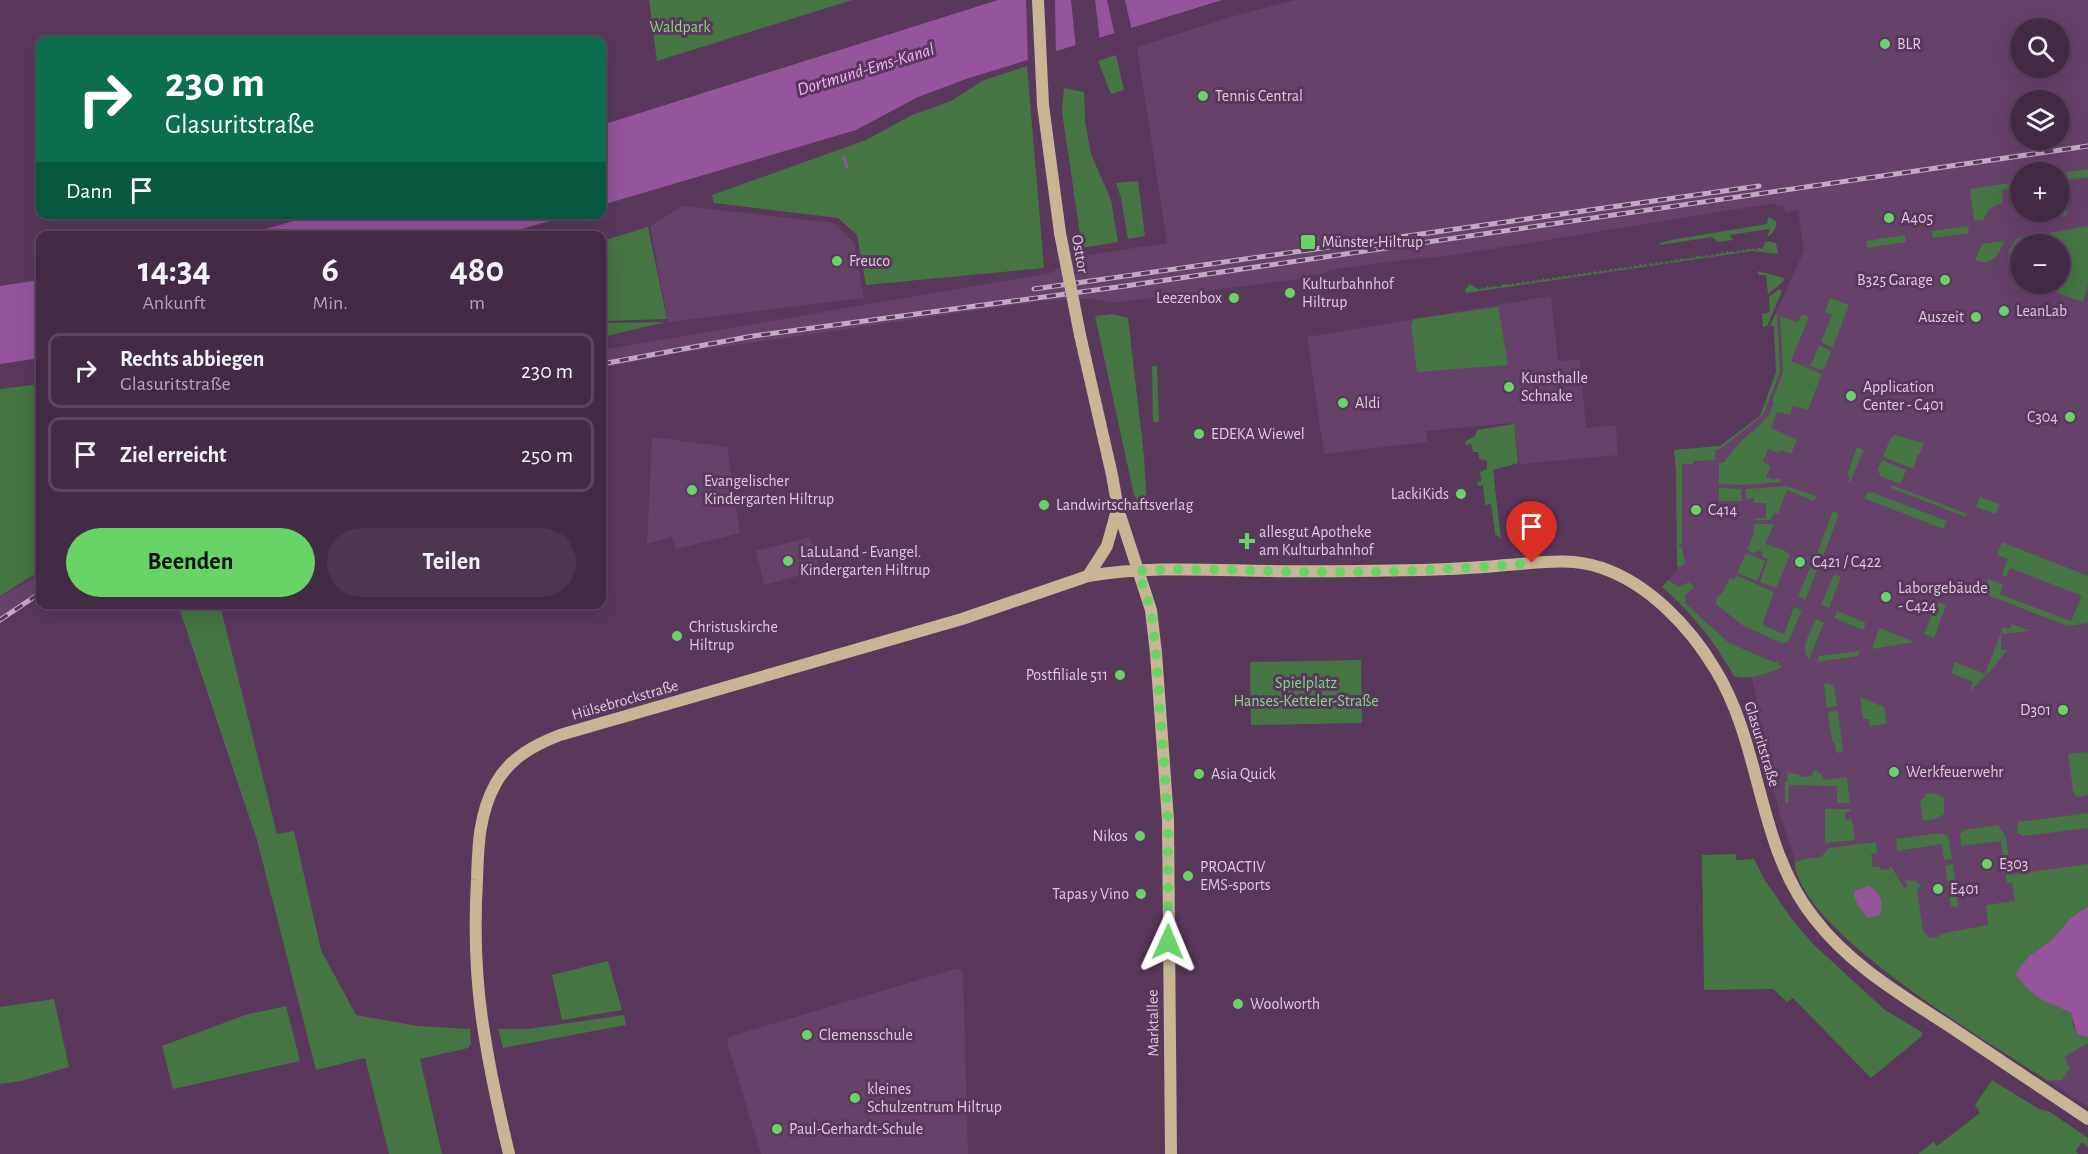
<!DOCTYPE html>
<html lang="de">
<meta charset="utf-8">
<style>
:root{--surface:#432a45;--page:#4d3650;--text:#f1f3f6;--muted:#afa7b3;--line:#5b465e;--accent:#67d465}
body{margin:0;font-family:"Alegreya Sans",sans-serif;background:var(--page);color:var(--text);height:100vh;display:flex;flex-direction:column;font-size:22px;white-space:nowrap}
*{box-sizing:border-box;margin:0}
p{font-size:20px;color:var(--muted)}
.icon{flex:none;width:33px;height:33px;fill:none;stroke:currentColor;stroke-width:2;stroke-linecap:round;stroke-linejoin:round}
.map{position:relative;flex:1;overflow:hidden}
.drawer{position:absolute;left:36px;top:231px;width:570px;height:378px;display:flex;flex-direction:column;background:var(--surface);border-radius:12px;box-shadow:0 6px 24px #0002,0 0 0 2px var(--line)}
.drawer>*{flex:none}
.top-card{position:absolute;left:36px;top:36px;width:570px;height:183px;border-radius:12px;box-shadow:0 6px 24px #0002,0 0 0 2px var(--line);background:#0b6e4f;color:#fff;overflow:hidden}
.controls{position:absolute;left:2010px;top:18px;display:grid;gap:12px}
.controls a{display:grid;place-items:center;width:60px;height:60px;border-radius:50%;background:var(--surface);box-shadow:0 6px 24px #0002,0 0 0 2px var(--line);font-size:30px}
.pin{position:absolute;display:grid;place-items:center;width:51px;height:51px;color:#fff;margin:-62px -26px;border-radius:50% 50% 50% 0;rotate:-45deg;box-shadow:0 0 6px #0007}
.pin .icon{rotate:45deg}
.me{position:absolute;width:66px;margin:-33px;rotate:1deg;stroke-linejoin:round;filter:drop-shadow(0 0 4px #0008)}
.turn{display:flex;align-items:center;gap:21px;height:126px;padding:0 30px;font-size:27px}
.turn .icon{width:78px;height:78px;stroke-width:2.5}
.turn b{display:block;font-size:42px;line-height:51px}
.then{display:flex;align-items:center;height:57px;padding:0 30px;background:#0003;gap:12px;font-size:22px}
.eta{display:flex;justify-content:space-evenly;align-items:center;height:102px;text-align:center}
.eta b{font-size:36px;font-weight:600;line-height:42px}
.action{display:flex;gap:12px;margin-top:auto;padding:12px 30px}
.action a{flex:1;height:69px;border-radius:36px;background:var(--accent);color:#111;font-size:24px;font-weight:600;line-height:69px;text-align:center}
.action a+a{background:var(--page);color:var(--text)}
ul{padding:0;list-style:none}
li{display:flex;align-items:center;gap:18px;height:75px;margin:0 12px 9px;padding:0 18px;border:3px solid var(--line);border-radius:12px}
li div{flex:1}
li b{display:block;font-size:22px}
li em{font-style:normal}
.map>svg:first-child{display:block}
.built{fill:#66416a;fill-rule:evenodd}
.green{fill:#447542}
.water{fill:#95549c}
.pier{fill:#59385c}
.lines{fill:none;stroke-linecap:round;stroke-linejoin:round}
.stream{stroke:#95549c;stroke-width:3}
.secondary{stroke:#c7b594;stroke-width:12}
.rail-casing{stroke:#c0a9c2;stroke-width:5}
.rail{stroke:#59385c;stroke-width:3;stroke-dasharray:9;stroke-linecap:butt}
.secondary-bridge{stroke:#c7b594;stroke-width:12}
.route{stroke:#67d465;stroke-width:10;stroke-dasharray:0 18}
.poi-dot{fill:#67d465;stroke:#59385c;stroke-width:2}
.labels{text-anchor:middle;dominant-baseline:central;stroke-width:6;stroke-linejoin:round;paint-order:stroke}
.park-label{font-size:16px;fill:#7fdd7c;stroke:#59385c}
.poi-label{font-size:16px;fill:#decae0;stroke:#59385c;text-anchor:start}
.street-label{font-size:16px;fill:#decae0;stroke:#59385c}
.water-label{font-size:18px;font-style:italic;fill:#f5b0fd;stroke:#59385c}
</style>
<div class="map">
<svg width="2088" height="1154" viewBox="0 0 2088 1154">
<rect width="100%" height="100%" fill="#59385c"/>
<path class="built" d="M 1295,0 L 2088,0 L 2088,1107 L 1922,997 L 1869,959 L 1834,927 L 1820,911 L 1808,894 L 1795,869 L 1794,857 L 1780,815 L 1757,719 L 1759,708 L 1751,676 L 1727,664 L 1707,632 L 1692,614 L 1662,587 L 1677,570 L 1676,470 L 1674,450 L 1720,446 L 1760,416 L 1776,372 L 1773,319 L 1804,251 L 1798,210 L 1785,212 L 1785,205 L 1778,207 L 1775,203 L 1448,256 L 1410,259 L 1329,270 L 1320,275 L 1300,277 L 1300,279 L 1113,303 L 1091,299 L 1049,300 L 680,353 L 602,368 L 602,350 L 1050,273 L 1083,256 L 1167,243 L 1137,47 L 1230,17 ZM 2020,28 L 2060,28 L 2060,68 L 2020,68 ZM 2020,100 L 2060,100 L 2060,140 L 2020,140 ZM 2020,172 L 2060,172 L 2060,212 L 2020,212 ZM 2020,244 L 2060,244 L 2060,284 L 2020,284 Z
M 683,206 L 834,223 L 854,243 L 864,298 L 668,322 L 650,226 Z
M 1551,296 L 1558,361 L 1580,360 L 1586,428 L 1616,425 L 1618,455 L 1520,464 L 1513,423 L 1426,431 L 1427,442 L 1324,454 L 1307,337 Z
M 652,437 L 727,447 L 740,533 L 676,549 L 672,537 L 647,544 Z
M 810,537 L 820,570 L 764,585 L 756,551 Z
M 40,574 L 40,596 L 0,623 L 0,597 Z
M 958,968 L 963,973 L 968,1154 L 761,1154 L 727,1042 L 729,1037 Z"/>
<path class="green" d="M 649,0 L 852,0 L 657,61 Z
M 1116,55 L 1124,90 L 1111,94 L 1098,61 Z
M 1027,66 L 1044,268 L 866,285 L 857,235 L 838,218 L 714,203 L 712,195 L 866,140 L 912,115 L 951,101 L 982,81 Z
M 1064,88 L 1084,92 L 1085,121 L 1091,154 L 1111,200 L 1118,242 L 1082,248 L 1062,112 Z
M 2088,169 L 2088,177 L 2060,181 L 2060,173 Z
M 1138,181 L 1145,236 L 1128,239 L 1121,198 L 1116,183 Z
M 2016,182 L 2017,188 L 2002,190 L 2003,203 C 1993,206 1986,209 1984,220 L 1974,221 L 1970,189 Z
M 2066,209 L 2067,215 L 2030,221 L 2029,214 Z
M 1768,217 L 1776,221 C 1777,228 1773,234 1767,237 L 1770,229 L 1729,235 L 1733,240 L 1718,242 L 1712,237 L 1660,245 L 1660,243 L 1676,239 L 1767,224 Z
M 1968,226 L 1969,233 L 1933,238 L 1932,231 Z
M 2088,226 L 2088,284 L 2083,302 L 2033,284 L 2060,284 L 2060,244 L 2020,244 L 2020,272 L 2008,253 L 2016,239 Z
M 648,227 L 667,319 L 602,321 L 602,241 Z
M 1905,235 L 1906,242 L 1867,248 L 1866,241 Z
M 1766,241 L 1776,243 L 1778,254 L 1752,251 L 1466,293 L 1465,290 L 1470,284 L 1480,290 L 1482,287 L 1485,289 L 1487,286 L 1490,288 L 1493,286 L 1501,287 L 1502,284 L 1511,285 L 1512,283 L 1516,285 L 1517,282 L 1521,284 L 1523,281 L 1526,283 L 1528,281 L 1531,283 L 1533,280 L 1536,282 L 1538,279 L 1541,281 L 1543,278 L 1546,280 L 1548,278 L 1552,280 L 1553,277 L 1557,279 L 1558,276 L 1562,278 L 1564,275 L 1567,277 L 1569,275 L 1572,277 L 1574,274 L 1577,276 L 1579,273 L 1582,275 L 1584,273 L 1587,274 L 1589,272 L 1593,274 L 1594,271 L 1598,273 L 1600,270 L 1603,272 L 1605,270 L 1608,272 L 1610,268 L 1613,271 L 1615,268 L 1618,270 L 1620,267 L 1623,269 L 1625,267 L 1628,269 L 1630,266 L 1633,268 L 1635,265 L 1638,267 L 1640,264 L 1644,266 L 1645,263 L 1648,266 L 1651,263 L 1654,265 L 1656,262 L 1659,264 L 1661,261 L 1664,264 L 1666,261 L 1669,263 L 1671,260 L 1674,262 L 1676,259 L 1679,261 L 1681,258 L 1685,260 L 1686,258 L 1690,259 L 1691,257 L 1695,259 L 1696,256 L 1705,257 L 1707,255 L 1710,257 L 1712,254 L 1715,256 L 1717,253 L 1720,255 L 1722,252 L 1725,254 L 1727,251 L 1730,253 L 1732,251 L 1736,253 L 1738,250 L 1741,252 L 1743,249 L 1746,251 L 1748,248 L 1751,250 L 1753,248 L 1756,250 L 1758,247 L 1762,249 Z
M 2004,241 C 1999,255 1992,267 1975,260 L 1982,244 Z
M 1758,271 L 1784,278 L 1783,282 L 1768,294 L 1766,275 L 1758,275 Z
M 1779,289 L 1782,291 L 1767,326 L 1763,327 L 1762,314 L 1770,312 L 1769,297 Z
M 1830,298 L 1849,305 L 1833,347 L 1831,347 L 1821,342 L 1832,315 L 1825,312 Z
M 1498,307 L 1508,365 L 1417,372 L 1411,325 L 1414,319 Z
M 1776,313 L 1777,314 L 1780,372 L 1763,415 L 1720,449 L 1715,450 L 1715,460 L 1693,461 L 1693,464 L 1682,464 L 1682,544 L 1679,544 L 1679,546 L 1682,547 L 1685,563 L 1679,568 L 1679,566 L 1677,566 L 1676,470 L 1674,450 L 1720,446 L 1760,416 L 1776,372 L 1774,326 L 1770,326 Z
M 1112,314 L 1128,318 L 1144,456 L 1147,508 L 1143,507 L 1134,495 L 1095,316 Z
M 1802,314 L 1809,317 L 1791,361 L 1820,373 L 1821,376 L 1808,410 L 1793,406 L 1790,415 L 1777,412 L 1771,428 L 1797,440 L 1791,454 L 1781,450 L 1779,453 L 1768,449 L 1763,462 L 1771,466 L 1766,477 L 1774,480 L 1776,478 L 1781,480 L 1780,482 L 1744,485 L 1719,484 L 1719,463 L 1723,463 L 1741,441 L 1760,425 L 1766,417 L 1768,417 L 1774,402 L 1772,401 L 1783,372 L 1780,316 L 1798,322 Z
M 666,322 L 602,337 L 602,323 Z
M 1819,346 L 1830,350 L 1831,352 L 1824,369 L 1821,370 L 1805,364 L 1811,365 Z
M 1152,366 L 1157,366 L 1159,422 L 1153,422 Z
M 40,384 L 40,571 L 0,596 L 0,389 Z
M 1514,424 L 1518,463 L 1493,470 L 1501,539 L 1495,534 L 1491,504 L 1485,505 L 1483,485 L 1478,486 L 1477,482 L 1481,481 L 1480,472 L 1487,469 L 1487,461 L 1479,459 L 1478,452 L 1473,452 L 1471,444 L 1465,445 L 1466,441 L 1475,436 L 1477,430 Z
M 1894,435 L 1924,443 L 1919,455 L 1917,455 L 1914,469 L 1883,457 L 1890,439 Z
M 1857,447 L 1864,450 L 1850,482 L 1848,482 L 1850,476 L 1847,475 Z
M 1882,460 L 1906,470 L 1901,484 L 1880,476 L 1878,469 Z
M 1892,485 L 1967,514 L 1966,517 L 1891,488 Z
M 1787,486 L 1816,496 L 1814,501 L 1787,490 L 1778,514 L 1774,513 L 1771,520 L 1755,520 L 1755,518 L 1766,518 L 1766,503 L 1754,503 L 1754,498 L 1746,499 L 1746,489 Z
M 1719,488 L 1741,489 L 1742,501 L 1719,501 Z
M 1868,493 L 1874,493 L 1947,521 L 1943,529 L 1864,498 Z
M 1980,497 L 2000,504 L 1996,514 L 1976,507 Z
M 1833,511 L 1839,514 L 1822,559 L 1816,556 Z
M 1754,524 L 1774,524 L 1765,544 L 1784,550 L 1790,555 L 1776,588 L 1760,582 L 1768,559 L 1762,557 L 1762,552 L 1759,550 L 1754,553 L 1747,550 L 1754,533 Z
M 2002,542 L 2088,576 L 2088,623 L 2068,626 L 1982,593 L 1988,579 L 2003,585 L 2000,594 L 2071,621 L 2082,596 L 2010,568 L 2006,577 L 2002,575 L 2008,559 L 1997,555 Z
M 1746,553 L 1765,561 L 1757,581 L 1737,573 Z
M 1812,563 L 1819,565 L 1805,600 L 1798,596 Z
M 1834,574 L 1841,577 L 1829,608 L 1821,605 Z
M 1736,575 L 1774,592 L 1762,625 L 1784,634 L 1794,607 L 1802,610 L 1788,642 L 1781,643 L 1742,625 L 1716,604 L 1716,598 L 1722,593 L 1730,578 L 1734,580 Z
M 1668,580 L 1679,587 L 1689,582 L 1694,587 L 1684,596 L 1687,600 L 1684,602 L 1729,643 L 1776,663 L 1778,660 L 1779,665 L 1782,666 L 1779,669 C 1766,673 1748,681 1734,676 C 1714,641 1692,613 1662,587 Z
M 1937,602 L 1946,605 L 1934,638 L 1924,634 Z
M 178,605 L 220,605 L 277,834 L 294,831 L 321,950 L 356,1015 L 418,1026 L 470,1029 L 471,1044 L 468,1048 L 420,1059 L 442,1154 L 389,1154 L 365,1058 L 316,1070 L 257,840 Z
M 1837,611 L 1866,623 L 1863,630 L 1834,618 Z
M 1816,619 L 1824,623 L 1809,659 C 1799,648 1811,631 1816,619 Z
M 2012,624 L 2030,631 L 2001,634 L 2001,650 L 2007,650 L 1993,668 L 1969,692 L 1973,682 L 1951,673 L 1955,662 L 1985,674 L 2003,627 L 2009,629 Z
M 1879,628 L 1915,642 L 1872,649 Z
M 1860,651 L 1858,656 L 1817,662 L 1819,656 Z
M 1361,660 L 1362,723 L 1251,725 L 1250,662 Z
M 1826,683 L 1834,685 L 1837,706 L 1827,708 L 1824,684 Z
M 1860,697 L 1884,707 L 1887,724 L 1870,726 L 1869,719 L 1863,719 Z
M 1838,711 L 1843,752 L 1839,753 L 1836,752 L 1834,741 L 1832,741 L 1828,712 Z
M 2088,752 L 2088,795 L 2077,797 L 2073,791 L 2068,754 Z
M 1814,770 L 1822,774 L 1823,780 L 1847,777 L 1850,803 L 1837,803 L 1837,786 L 1789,785 L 1788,803 L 1785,803 L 1785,782 L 1788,781 L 1787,772 L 1800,775 L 1802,777 L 1812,776 Z
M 1934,793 L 1944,798 L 1944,814 L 1936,819 L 1923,821 L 1920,801 L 1925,797 L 1925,794 Z
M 1825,809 L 1851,809 L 1851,811 L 1845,813 L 1845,820 L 1852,819 L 1855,840 L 1825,843 Z
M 2088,813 L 2088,828 L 2023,836 L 2017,833 L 2018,822 Z
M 1998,825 L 2006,837 L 2011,875 L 2088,864 L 2088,906 L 2071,918 L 2052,940 L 2029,956 L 2063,1010 L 2071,1013 L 2073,1027 L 2077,1034 L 2088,1037 L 2088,1043 L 2064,1057 L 2070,1068 L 2062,1080 L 2048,1081 C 1992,1044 1797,930 1795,862 L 1808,858 L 1820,858 L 1829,848 L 1876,842 L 1877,853 L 1871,854 L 1873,867 L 1880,867 L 1880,870 L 1889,869 L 1891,866 L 1904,888 L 1908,886 L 1905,880 L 1916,881 L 1921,886 L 1917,889 L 1923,931 L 1930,938 L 1938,937 L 1939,934 L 1988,925 L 1986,905 L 2015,901 L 2012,883 L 2007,883 L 2001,841 L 1961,846 L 1960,835 L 1963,830 Z
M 1940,833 L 1948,836 L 1952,859 L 1944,860 L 1942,844 L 1897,851 L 1896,839 Z
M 1736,854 L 1736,860 L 1754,859 L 1766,882 L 1794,922 L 1813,944 L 1885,1010 L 1922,1032 L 1922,1036 L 1871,1078 L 1793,998 L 1787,1002 L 1773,989 L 1704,990 L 1702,855 Z
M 1953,864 L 1958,906 L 1951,907 L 1945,866 Z
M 608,961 L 622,1010 L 562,1020 L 552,975 Z
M 54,999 L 69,1067 L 21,1081 L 0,1084 L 0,1007 Z
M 286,1006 L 300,1061 L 173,1089 L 162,1046 L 245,1015 Z
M 624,1015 L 626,1025 L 503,1048 L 498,1029 L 528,1029 Z
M 1992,1080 L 2039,1109 L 2050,1112 L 2088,1138 L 2088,1148 L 2082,1142 L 2076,1151 L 2078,1154 L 1918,1154 L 1933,1142 L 1937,1146 L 1980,1113 L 1975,1105 Z"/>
<path class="water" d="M 998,0 L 1222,0 L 966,79 L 918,97 L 856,130 L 602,205 L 602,125 Z
M 318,214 L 571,214 L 571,215 L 500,235 L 244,235 Z
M 40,280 L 40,358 L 0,364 L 0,286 Z
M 1868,886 C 1881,891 1884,903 1879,916 L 1868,918 L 1858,906 L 1854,895 L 1855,891 Z
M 2088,906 L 2088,1037 L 2077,1034 L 2071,1013 C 2041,999 2037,1001 2015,974 L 2029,956 L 2052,940 L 2071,918 Z"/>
<path class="pier" d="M 1026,0 L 1055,0 L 1056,55 L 1028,64 Z
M 1071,0 L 1095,0 L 1100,41 L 1076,49 Z
M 1107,0 L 1125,0 L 1132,31 L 1115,36 Z"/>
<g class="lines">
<path class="stream" d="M 844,157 L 847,167"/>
<path class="secondary" d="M 1038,0 L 1043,105 L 1060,233
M 1080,335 L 1112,475 L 1118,509 L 1151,610 L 1156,653 L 1168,820 L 1171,1154
M 1088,576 L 1107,546 L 1117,510
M 509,1154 C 500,1116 491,1077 485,1038 C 476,987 474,932 477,880 C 478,846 479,813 496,783 C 510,758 534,745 560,735 L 962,619 L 1088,576 C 1148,566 1208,570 1268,571 C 1320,572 1371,571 1423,570 C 1451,569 1478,568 1506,565 C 1539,563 1570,557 1602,568 C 1649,584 1690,627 1715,669 C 1763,747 1756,845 1814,918 C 1850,965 1900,994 1949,1026 C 1995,1057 2042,1088 2088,1119"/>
<g class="rail-casing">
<path id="rail" d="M 1034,289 L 1759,186
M 602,364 L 753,336 L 1125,286 L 2088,146
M 0,620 L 40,593"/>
</g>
<use href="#rail" class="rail"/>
<path class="secondary-bridge" d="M 1060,233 L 1080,335"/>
</g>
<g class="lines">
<path class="route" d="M 1168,942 L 1168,820 L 1156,654 L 1151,610 L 1138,571 C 1199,567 1260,572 1321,572 C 1392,573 1462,569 1532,563"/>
</g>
<g class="poi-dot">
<circle cx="1885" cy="44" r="6"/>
<circle cx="1203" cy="96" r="6"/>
<circle cx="1889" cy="218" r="6"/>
<rect x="1300" y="234" width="16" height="16" rx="3"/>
<circle cx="837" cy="261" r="6"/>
<circle cx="1945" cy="280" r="6"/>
<circle cx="1290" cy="293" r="6"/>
<circle cx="1234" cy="298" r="6"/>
<circle cx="2004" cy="311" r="6"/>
<circle cx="1976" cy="317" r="6"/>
<circle cx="1509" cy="387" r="6"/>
<circle cx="1851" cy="396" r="6"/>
<circle cx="1343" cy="403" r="6"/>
<circle cx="2070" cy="417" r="6"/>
<circle cx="1199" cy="434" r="6"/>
<circle cx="692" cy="490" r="6"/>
<circle cx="1461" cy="494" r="6"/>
<circle cx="1044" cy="505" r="6"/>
<circle cx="1696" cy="510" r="6"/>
<path d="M1244 532h6v6h6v6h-6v6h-6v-6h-6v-6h6z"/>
<circle cx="788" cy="561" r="6"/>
<circle cx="1800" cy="562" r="6"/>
<circle cx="1886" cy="597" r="6"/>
<circle cx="677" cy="636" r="6"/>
<circle cx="1120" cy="675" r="6"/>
<circle cx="2063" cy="710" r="6"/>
<circle cx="1894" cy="772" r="6"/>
<circle cx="1199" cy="774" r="6"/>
<circle cx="1140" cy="836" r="6"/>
<circle cx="1987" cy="864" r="6"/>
<circle cx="1188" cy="876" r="6"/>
<circle cx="1938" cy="889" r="6"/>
<circle cx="1141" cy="894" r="6"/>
<circle cx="1238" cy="1004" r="6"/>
<circle cx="807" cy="1035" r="6"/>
<circle cx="855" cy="1098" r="6"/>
<circle cx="777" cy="1129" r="6"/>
</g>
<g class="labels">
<g class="park-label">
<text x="680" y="27">Waldpark</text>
<text x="1306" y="683">Spielplatz<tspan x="1306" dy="18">Hanses-Ketteler-Straße</tspan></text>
</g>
<g class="poi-label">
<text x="1897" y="44">BLR</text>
<text x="1215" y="96">Tennis Central</text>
<text x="1901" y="218">A405</text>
<text x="1322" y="242">Münster-Hiltrup</text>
<text x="849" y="261">Freuco</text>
<text x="1933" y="280" text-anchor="end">B325 Garage</text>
<text x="1302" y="284">Kulturbahnhof<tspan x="1302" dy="18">Hiltrup</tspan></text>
<text x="1222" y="298" text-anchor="end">Leezenbox</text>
<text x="2016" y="311">LeanLab</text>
<text x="1964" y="317" text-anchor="end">Auszeit</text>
<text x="1521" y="378">Kunsthalle<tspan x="1521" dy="18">Schnake</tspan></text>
<text x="1863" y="387">Application<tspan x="1863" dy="18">Center - C401</tspan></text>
<text x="1355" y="403">Aldi</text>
<text x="2058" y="417" text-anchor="end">C304</text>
<text x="1211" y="434">EDEKA Wiewel</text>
<text x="704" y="481">Evangelischer<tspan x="704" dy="18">Kindergarten Hiltrup</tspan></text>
<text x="1449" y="494" text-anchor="end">LackiKids</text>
<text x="1056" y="505">Landwirtschaftsverlag</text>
<text x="1708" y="510">C414</text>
<text x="1259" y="532">allesgut Apotheke<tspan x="1259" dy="18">am Kulturbahnhof</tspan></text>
<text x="800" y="552">LaLuLand - Evangel.<tspan x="800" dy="18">Kindergarten Hiltrup</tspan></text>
<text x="1812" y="562">C421 / C422</text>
<text x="1898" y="588">Laborgebäude<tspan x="1898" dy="18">- C424</tspan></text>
<text x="689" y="627">Christuskirche<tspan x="689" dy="18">Hiltrup</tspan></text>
<text x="1108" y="675" text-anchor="end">Postfiliale 511</text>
<text x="2051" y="710" text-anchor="end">D301</text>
<text x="1906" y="772">Werkfeuerwehr</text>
<text x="1211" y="774">Asia Quick</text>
<text x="1128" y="836" text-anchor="end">Nikos</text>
<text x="1999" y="864">E303</text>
<text x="1200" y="867">PROACTIV<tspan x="1200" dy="18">EMS-sports</tspan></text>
<text x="1950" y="889">E401</text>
<text x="1129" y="894" text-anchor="end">Tapas y Vino</text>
<text x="1250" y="1004">Woolworth</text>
<text x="819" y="1035">Clemensschule</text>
<text x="867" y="1089">kleines<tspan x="867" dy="18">Schulzentrum Hiltrup</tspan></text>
<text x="789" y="1129">Paul-Gerhardt-Schule</text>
</g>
<g class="street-label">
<text transform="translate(1080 254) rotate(80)">Osttor</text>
<text transform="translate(625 700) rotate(-16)">Hülsebrockstraße</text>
<text transform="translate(1762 744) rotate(73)">Glasuritstraße</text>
<text transform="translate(1153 1023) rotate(-91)">Marktallee</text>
</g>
<g class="water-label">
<text transform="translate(866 70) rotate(-17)">Dortmund-Ems-Kanal</text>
</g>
</g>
</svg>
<div class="controls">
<a><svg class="icon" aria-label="search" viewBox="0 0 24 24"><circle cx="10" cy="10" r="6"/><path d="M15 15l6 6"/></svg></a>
<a><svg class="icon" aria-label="layers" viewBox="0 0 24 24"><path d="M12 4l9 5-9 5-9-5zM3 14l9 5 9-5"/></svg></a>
<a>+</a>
<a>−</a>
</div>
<div class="pin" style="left:1532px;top:563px;background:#d93025"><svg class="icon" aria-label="arrive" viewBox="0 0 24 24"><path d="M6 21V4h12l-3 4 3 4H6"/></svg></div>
<svg class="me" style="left:1168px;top:942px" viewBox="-20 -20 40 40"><path d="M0-17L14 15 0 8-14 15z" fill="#67d465" stroke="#fff" stroke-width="4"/></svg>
<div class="top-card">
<div class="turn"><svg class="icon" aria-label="right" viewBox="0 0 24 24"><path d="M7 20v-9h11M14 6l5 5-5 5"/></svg><div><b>230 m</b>Glasuritstraße</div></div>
<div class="then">Dann<svg class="icon" aria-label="arrive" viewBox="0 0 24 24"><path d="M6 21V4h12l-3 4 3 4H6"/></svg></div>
</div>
<section class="drawer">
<div class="eta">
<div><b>14:34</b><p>Ankunft</p></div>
<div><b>6</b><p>Min.</p></div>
<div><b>480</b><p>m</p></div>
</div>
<ul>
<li><svg class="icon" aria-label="right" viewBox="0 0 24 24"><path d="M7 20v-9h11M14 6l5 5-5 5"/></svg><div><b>Rechts abbiegen</b><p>Glasuritstraße</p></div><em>230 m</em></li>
<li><svg class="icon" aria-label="arrive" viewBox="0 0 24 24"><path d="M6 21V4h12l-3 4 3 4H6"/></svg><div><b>Ziel erreicht</b></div><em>250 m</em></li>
</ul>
<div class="action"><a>Beenden</a><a>Teilen</a></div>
</section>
</div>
